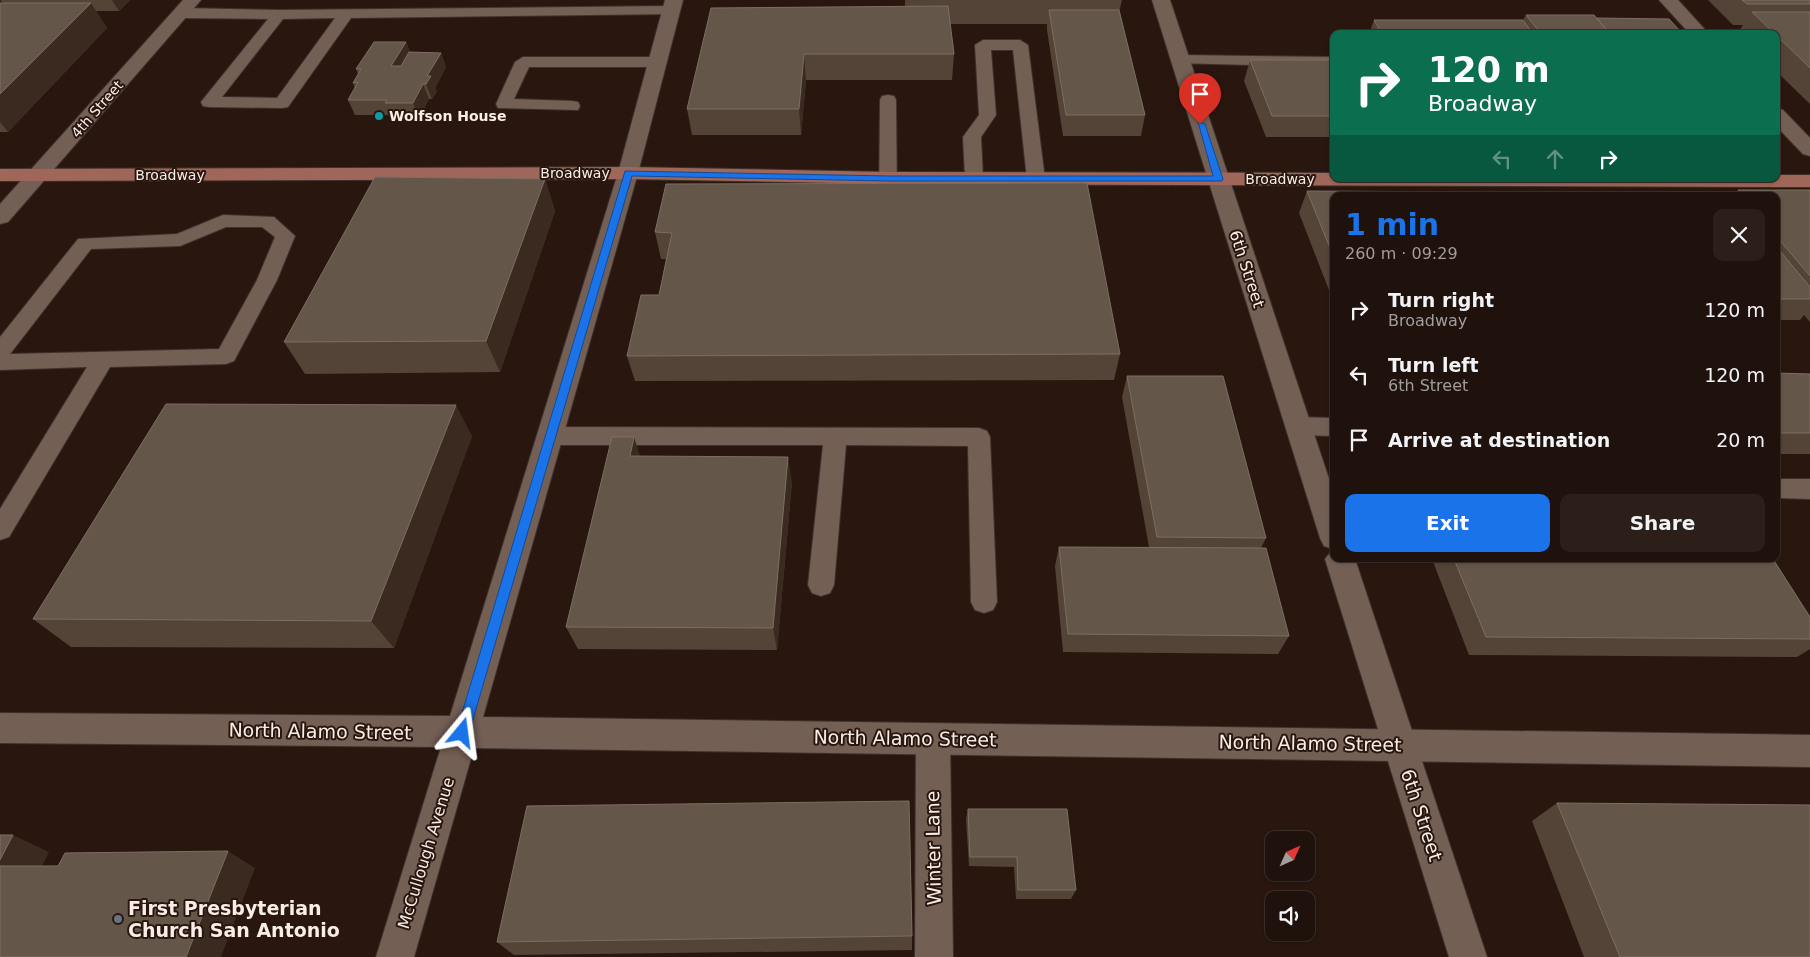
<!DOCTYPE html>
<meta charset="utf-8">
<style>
:root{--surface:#1f110b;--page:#2c1f19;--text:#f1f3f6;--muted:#a19d9d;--line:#3c312c;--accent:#1a73e8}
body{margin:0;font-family:"DejaVu Sans",sans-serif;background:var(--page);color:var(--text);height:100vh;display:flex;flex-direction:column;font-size:19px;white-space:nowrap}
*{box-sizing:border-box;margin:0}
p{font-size:16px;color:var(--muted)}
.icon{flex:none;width:28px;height:28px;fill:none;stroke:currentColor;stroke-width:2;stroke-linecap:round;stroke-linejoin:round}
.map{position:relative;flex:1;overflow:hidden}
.details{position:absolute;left:1330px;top:192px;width:450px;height:370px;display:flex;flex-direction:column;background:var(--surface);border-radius:10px;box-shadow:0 1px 4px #0004,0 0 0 1px var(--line)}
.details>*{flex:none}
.hud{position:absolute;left:1330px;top:30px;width:450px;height:152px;border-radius:10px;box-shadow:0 1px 4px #0004,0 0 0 1px var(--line);background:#0b6e4f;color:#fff;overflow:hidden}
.needle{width:32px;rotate:45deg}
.controls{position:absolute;left:1265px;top:831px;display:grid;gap:10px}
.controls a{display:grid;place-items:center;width:50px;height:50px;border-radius:10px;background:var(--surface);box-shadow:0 1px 4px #0004,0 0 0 1px var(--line);font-size:25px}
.pin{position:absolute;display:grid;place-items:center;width:42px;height:42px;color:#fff;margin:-51px -21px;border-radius:50% 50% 50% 0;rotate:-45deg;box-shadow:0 0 5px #0007}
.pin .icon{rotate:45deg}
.me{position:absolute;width:55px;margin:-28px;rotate:16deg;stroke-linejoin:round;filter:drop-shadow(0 0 4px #0008)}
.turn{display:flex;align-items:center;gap:18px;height:105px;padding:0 15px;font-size:22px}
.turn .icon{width:65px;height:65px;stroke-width:2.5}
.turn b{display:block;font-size:35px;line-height:42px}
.lanes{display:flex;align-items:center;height:48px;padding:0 15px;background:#0003;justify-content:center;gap:25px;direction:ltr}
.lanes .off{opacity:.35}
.round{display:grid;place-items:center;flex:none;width:52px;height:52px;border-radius:10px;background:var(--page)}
.summary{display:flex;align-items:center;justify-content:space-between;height:85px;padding:0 15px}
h1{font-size:30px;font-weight:600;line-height:38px;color:var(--accent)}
.action{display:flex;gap:10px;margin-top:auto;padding:10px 15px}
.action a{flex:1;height:58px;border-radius:10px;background:var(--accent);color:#fff;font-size:20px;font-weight:600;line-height:58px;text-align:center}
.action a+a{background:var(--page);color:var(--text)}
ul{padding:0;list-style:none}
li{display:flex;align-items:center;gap:15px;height:65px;padding:0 15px}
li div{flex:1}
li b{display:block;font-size:19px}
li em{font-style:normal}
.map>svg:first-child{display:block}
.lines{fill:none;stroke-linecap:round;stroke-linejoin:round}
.lane-casing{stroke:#3f322e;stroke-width:2}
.street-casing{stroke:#3f322e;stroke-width:2}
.secondary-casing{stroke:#3f322e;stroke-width:2}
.primary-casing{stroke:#3f322e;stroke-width:2}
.lane{fill:#745f55;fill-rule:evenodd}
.street{fill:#745f55;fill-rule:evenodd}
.secondary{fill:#745f55;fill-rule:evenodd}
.primary{fill:#9e6759;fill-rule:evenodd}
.wall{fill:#534437}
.shaded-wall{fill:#3b2a1f}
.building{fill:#65564a;stroke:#7c6e63}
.route{fill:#1a73e8;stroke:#114b97}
.culture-dot{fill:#0f9aa8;stroke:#29170f;stroke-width:2}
.worship-dot{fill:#6b7280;stroke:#29170f;stroke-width:2}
.labels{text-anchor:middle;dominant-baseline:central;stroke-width:4;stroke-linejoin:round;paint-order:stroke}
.far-street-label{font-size:14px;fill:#f9ede7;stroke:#29170f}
.far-poi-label{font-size:14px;font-weight:bold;fill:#f9ede7;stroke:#29170f;text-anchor:start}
.street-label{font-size:16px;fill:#f9ede7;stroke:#29170f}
.near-street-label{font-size:19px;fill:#f9ede7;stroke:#29170f}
.near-poi-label{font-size:19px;font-weight:bold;fill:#f9ede7;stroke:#29170f;text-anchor:start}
</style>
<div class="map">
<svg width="1810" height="957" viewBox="0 0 1810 957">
<rect width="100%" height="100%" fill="#29170f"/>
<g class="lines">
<g class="lane-casing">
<path id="lane" d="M 670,6 L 675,8 L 678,11 L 675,14 L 351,18 L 288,107 L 282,108 L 209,107 L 203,106 L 201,102 L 268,19 L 180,18 L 172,13 L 180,8 L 279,10 ZM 335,18 L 277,98 L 222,97 L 283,19 Z
M 983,40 L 1020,40 L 1028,45 L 1045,179 L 1042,183 L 1030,183 L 1027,179 L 1013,50 L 991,50 L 996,115 L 981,137 L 983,178 L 980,182 L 968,182 L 965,178 L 963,137 L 979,115 L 975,45 Z
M 1180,55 L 1334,57 L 1334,67 L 1174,63 L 1172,60 Z
M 523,57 L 656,57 L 664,62 L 656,67 L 529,67 L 514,99 L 572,101 L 578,102 L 580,106 L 578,110 L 498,108 L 496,104 L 515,62 Z
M 888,95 L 894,96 L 896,100 L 897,203 L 895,207 L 881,207 L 879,203 L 880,100 L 882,96 Z
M 223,215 L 274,217 L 295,236 L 277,280 L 234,361 L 226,364 L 110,367 L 9,537 L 0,540 L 0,509 L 87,367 L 0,370 L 0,337 L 78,239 L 177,234 ZM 226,227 L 262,227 L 275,237 L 257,280 L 219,349 L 10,354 L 91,249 L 180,246 Z
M 1298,417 L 1334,418 L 1334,436 L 1298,435 L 1290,432 L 1287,426 L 1290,420 Z
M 551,427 L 979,428 L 987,431 L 990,437 L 997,602 L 993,610 L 984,613 L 975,610 L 971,602 L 968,446 L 846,445 L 834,585 L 830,593 L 821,596 L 812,593 L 808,585 L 823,445 L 551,445 L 543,442 L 540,436 L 543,430 Z
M 1776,479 L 1810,479 L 1810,499 L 1776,498 Z"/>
</g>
<g class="street-casing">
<path id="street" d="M 183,0 L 201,0 L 8,222 L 0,224 L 0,204 Z
M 1152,0 L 1170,0 L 1334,494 L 1334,559 L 1355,559 L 1487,957 L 1449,957 L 1325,559 L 1333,549 L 1324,546 L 1320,538 Z
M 933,723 L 945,728 L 950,739 L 953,957 L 915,957 L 916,739 L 921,728 Z"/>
</g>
<g class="secondary-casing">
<path id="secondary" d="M 665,0 L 683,0 L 638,173 L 483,717 L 1810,735 L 1810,767 L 474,748 L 414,957 L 376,957 L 441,747 L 0,743 L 0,713 L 450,716 L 618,173 Z
M 1659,0 L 1678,0 L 1709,34 L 1690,34 Z
M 1776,108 L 1783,110 L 1810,138 L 1810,156 L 1803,154 L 1776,126 Z"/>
</g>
<g class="primary-casing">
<path id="primary" d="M 628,167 L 889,172 L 1334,173 L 1334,179 L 1776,179 L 1776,175 L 1810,175 L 1810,187 L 889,184 L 628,179 L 0,181 L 0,169 Z"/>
</g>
<use href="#lane" class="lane"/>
<use href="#street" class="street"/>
<use href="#secondary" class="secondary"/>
<use href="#primary" class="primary"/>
</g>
<path class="wall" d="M 0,0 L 130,0 L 119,11 L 96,11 L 107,28 L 8,132 L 0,132 L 0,3 L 3,3 Z
M 905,0 L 1122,0 L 1119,13 L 1145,115 L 1141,136 L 1063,136 L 1047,30 L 1047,24 L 950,24 L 954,54 L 952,80 L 806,80 L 801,135 L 692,135 L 687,109 L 905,7 Z
M 1708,0 L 1810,0 L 1810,104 L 1776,71 L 1776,34 L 1739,34 L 1738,33 L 1743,25 L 1733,25 Z
M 1526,15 L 1597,18 L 1683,34 L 1369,34 L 1374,20 L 1523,20 Z
M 406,42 L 410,52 L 441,53 L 446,67 L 435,88 L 437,91 L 432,99 L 429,99 L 419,118 L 392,118 L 391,115 L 355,115 L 348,100 L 355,88 L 353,83 L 358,74 L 356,69 Z
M 1250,60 L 1334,67 L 1334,137 L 1266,137 L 1244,81 Z
M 545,179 L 555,211 L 500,372 L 305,374 L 284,342 Z
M 666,184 L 1120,354 L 1114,380 L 635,381 L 627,356 L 659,295 L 666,259 L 661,259 L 655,232 Z
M 1738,190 L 1810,190 L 1810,322 L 1804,315 L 1800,320 L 1776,320 L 1776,196 L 1733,196 Z
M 1307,191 L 1334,196 L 1334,303 L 1299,213 Z
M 1578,192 L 1659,196 L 1575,196 Z
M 1776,373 L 1810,374 L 1810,454 L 1776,454 Z
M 1127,376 L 1266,538 L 1261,548 L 1289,636 L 1278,654 L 1063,652 L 1055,566 L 1059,547 L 1149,547 L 1122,397 Z
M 472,436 L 394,648 L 71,647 L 33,619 Z
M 640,456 L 792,482 L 777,650 L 578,649 L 566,627 Z
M 1432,559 L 1773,559 L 1810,617 L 1810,649 L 1797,657 L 1469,655 Z
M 1557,803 L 1810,957 L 1584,957 L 1532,821 Z
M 968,809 L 1076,890 L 1071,899 L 1016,899 L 1014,867 L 969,866 L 966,819 Z
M 912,936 L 912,950 L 514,955 L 497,942 Z"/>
<path class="shaded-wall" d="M 112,0 L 130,0 L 119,11 Z
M 91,3 L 107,28 L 8,132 L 0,122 L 0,94 Z
M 406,42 L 412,57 L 397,81 L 391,66 Z
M 441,53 L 446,67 L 435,88 L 437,91 L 432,99 L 426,84 L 427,76 Z
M 804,54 L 806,80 L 801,135 L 799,109 Z
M 423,84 L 429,99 L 419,118 L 413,103 Z
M 545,179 L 555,211 L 500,372 L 486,341 Z
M 456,405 L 472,436 L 394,648 L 371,621 Z
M 634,437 L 642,462 L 630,456 Z
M 788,457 L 792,482 L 777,650 L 773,628 Z
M 13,835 L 49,852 L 34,882 L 0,867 L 0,860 Z
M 228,851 L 255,868 L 221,957 L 186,957 Z"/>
<path class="building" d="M 1742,0 L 1810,0 L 1810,4 L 1747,4 Z
M 0,3 L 91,3 L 0,94 Z
M 948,6 L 954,54 L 804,54 L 799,109 L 687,109 L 711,8 Z
M 1049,10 L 1119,10 L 1145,115 L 1066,115 Z
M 1752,12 L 1810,12 L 1810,68 L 1776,35 L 1776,34 L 1775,34 Z
M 1526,15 L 1594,15 L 1610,34 L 1541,34 Z
M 1597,18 L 1669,19 L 1683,34 L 1610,34 Z
M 1374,20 L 1523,20 L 1533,34 L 1382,34 Z
M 374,42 L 406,42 L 391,66 L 401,66 L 409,52 L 441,53 L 427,76 L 431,76 L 426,84 L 423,84 L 413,103 L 385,103 L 387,100 L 348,100 L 358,82 L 353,83 L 361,69 L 356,69 Z
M 1250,60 L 1330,60 L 1334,67 L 1334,116 L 1272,116 Z
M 375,177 L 545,179 L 486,341 L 284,342 Z
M 1087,183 L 1120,354 L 627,356 L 641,295 L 659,295 L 672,233 L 655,232 L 666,184 Z
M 1738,190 L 1810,190 L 1810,276 L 1776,236 L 1776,196 L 1743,196 Z
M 1307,191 L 1484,192 L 1487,196 L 1334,196 L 1334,258 Z
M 1578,192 L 1656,192 L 1659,196 L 1581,196 Z
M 1776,246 L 1810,287 L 1810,299 L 1776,299 Z
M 1776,373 L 1810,374 L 1810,433 L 1776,433 Z
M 1127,376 L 1223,376 L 1266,538 L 1157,537 Z
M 166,404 L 456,405 L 371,621 L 33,619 Z
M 612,437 L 634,437 L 630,456 L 788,457 L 773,628 L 566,627 Z
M 1059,547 L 1266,548 L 1289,636 L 1068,634 Z
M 1454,559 L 1773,559 L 1810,617 L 1810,639 L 1486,637 Z
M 909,801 L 912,936 L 497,942 L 527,806 Z
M 1557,803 L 1810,805 L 1810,957 L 1620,957 Z
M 968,809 L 1067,809 L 1076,890 L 1018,890 L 1017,857 L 970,857 Z
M 0,835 L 13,835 L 0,860 Z
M 228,851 L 186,957 L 0,957 L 0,866 L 58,866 L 65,853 Z"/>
<path class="route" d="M 1198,122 L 1205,124 L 1223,179 L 1222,181 L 889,181 L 632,176 L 469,733 L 467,737 L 462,739 L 458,737 L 456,733 L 625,171 L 889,176 L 1213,176 Z"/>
<circle class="culture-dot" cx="379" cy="116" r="5"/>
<circle class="worship-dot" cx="118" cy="919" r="5"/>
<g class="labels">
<g class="far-street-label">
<text transform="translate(97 109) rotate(-49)">4th Street</text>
<text x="575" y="173">Broadway</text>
<text x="170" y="175">Broadway</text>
<text x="1280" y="179">Broadway</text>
</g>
<g class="far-poi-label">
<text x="389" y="116">Wolfson House</text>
</g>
<g class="street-label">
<text transform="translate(1247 269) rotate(72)">6th Street</text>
<text transform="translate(426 853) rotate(-73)">McCullough Avenue</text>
</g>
<g class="near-street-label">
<text transform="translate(320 731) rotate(1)">North Alamo Street</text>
<text transform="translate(905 738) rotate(1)">North Alamo Street</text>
<text transform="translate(1310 743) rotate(1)">North Alamo Street</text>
<text transform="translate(1422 815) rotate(72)">6th Street</text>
<text transform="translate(933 848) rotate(-91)">Winter Lane</text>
</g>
<g class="near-poi-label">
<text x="128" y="908">First Presbyterian<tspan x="128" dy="22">Church San Antonio</tspan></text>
</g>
</g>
</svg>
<div class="controls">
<a><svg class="needle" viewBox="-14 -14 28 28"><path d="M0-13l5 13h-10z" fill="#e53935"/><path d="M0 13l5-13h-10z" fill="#a19d9d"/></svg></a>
<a><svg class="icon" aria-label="sound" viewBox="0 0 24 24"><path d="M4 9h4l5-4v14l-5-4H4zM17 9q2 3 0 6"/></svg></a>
</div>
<div class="pin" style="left:1200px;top:124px;background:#d93025"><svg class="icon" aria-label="arrive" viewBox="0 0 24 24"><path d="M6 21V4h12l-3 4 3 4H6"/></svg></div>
<svg class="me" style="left:462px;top:733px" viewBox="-20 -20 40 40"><path d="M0-17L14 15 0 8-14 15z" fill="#1a73e8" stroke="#fff" stroke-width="4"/></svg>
<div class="hud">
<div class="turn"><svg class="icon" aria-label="right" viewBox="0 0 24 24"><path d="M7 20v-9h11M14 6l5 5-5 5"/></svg><div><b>120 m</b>Broadway</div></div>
<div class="lanes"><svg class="icon off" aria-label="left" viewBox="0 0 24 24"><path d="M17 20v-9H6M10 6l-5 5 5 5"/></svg><svg class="icon off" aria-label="ahead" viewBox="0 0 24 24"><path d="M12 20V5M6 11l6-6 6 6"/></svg><svg class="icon" aria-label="right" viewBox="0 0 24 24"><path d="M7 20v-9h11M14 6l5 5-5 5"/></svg></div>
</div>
<section class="details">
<div class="summary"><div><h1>1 min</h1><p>260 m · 09:29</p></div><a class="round"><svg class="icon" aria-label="close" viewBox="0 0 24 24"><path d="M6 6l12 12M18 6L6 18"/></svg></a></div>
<ul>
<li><svg class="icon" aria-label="right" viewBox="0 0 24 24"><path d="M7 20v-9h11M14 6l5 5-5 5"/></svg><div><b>Turn right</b><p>Broadway</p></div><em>120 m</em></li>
<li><svg class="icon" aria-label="left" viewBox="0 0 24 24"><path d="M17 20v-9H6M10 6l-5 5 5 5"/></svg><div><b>Turn left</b><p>6th Street</p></div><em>120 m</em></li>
<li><svg class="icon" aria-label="arrive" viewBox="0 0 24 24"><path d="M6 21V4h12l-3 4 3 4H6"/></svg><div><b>Arrive at destination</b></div><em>20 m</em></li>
</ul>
<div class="action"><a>Exit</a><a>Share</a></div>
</section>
</div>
